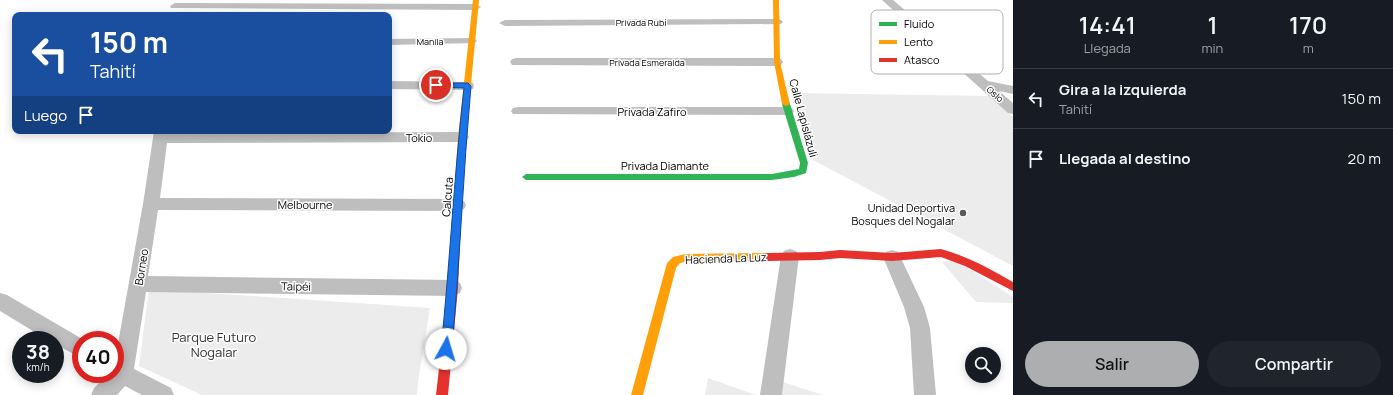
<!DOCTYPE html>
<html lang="es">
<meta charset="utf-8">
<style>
:root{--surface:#171b24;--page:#20242c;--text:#f1f3f6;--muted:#9ea1a6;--line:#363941;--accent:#adaeaf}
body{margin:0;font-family:Manrope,sans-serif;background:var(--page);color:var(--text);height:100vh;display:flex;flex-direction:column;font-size:15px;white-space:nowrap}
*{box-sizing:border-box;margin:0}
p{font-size:13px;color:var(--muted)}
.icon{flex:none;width:22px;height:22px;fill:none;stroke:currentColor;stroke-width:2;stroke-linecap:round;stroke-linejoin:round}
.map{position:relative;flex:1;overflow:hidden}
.panel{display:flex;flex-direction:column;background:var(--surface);width:380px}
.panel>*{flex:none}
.top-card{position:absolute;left:12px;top:12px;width:380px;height:122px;border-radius:8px;box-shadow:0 2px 10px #0003;background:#1a4fa0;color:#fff;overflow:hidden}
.fabs{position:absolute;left:965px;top:347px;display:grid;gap:8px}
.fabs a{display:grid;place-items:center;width:36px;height:36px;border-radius:50%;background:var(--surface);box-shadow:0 2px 10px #0003;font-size:20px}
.speed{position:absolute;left:12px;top:331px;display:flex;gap:8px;font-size:20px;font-weight:700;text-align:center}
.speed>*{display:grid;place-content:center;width:52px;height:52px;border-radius:50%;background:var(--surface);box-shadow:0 2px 10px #0003;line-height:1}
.speed small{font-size:10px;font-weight:400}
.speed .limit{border:6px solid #d22;background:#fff;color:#111}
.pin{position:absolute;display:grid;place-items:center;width:34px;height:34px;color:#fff;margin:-17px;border:2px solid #fff;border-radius:50%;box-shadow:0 1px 4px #0007}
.me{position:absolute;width:44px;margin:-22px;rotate:6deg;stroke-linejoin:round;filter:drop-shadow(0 0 3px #0008)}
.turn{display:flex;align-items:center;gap:14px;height:84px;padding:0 12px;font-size:18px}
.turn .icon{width:52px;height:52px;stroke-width:2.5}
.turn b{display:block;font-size:28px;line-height:34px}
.then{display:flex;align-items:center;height:38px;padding:0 12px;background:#0003;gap:8px;font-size:15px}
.eta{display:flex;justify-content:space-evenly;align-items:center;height:68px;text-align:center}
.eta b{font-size:24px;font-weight:600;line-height:28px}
.action{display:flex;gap:8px;margin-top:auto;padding:8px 12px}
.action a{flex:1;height:46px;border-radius:24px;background:var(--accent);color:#111;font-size:16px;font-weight:600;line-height:46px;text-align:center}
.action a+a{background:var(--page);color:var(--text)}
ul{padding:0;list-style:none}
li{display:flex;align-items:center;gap:12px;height:60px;padding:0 12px;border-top:1px solid var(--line)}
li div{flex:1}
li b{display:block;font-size:15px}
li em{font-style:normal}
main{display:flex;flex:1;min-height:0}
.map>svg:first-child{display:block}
.green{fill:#ececec}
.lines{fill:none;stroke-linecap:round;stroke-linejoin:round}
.street{fill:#bebebe;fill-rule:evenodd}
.fast{fill:#30b455;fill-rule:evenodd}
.slow{fill:#ff9f0a;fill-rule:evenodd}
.jam{fill:#e5322d;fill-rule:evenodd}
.route{fill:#1a73e8;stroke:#114b97}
.poi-dot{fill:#595959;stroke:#fff;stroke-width:1.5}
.labels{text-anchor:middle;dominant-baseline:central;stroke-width:3;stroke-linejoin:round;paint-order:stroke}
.far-street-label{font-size:9px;fill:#000;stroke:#fff}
.street-label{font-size:11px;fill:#000;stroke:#fff}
.poi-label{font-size:11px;fill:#000;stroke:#fff;text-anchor:end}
.near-park-label{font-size:13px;fill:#333;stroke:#fff}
.key{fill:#fff;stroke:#b2b2b2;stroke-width:1}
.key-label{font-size:11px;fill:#000}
</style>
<main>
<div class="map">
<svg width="1013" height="395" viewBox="0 0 1013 395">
<rect width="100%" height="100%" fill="#fff"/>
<path class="green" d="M 792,93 L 990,96 L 1013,117 L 1013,266 L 813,160 Z
M 956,260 L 1013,297 L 1013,303 L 976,302 L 942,262 Z
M 149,289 L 430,308 L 418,382 L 417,395 L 202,395 L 139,366 Z
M 708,378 L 756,395 L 705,395 Z
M 783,382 L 823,395 L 782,395 Z"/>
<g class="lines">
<path class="street" d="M 882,0 L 893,0 L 988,81 L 1013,86 L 1013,94 L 999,91 L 1013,103 L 1013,114 L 1008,113 Z
M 175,3 L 476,4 L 481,7 L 476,10 L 171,8 L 170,6 Z
M 777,19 L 781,20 L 783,22 L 781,24 L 505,26 L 499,23 L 505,20 Z
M 471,38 L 475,39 L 477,41 L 475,43 L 389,45 L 389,39 Z
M 516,58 L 777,58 L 781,59 L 783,62 L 781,65 L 777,66 L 512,65 L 510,62 L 512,59 Z
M 389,81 L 468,82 L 473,83 L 474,86 L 473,89 L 468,90 L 389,89 Z
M 518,107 L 787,107 L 792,108 L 794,111 L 792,114 L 787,115 L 513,114 L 511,111 L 513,108 Z
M 154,131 L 168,131 L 168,133 L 462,132 L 467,134 L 469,137 L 467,140 L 462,142 L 167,143 L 160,198 L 458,199 L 464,201 L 466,205 L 464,209 L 458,211 L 158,210 L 148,276 L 453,280 L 460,283 L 462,288 L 460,293 L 453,296 L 146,292 L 134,369 L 171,388 L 174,395 L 142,395 L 125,386 L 117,395 L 91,395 L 94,388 L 107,375 L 106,374 L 115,374 L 115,360 L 143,204 Z
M 790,249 L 796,251 L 799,256 L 782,395 L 760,395 L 781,256 L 784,251 Z
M 892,250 L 898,252 L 924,307 L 930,328 L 936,395 L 914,395 L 910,328 L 904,307 L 883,257 L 886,252 Z
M 0,293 L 7,295 L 84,340 L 81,340 L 81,358 L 55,344 L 55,340 L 48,340 L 0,311 Z"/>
<path class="fast" d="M 783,102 L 789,102 L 790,104 L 808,163 L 806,173 L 794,177 L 772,180 L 526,180 L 522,177 L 526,174 L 772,174 L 799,169 L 800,163 L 782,104 Z"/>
<path class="slow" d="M 473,0 L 479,0 L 466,137 L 462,197 L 458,200 L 454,197 L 458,137 Z
M 773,0 L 779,0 L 780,62 L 790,104 L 786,106 L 782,104 L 774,62 Z
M 767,253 L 771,254 L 772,257 L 771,260 L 767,261 L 685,262 L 680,263 L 676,268 L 643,395 L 631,395 L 667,263 L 673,257 L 685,254 Z"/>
<path class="jam" d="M 458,194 L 462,197 L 458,288 L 448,395 L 436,395 L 448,288 L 454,197 Z
M 941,249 C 967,256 990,269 1013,282 L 1013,291 L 965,266 L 941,257 L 892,261 L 840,258 L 820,260 L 767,261 L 763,260 L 762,257 L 763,254 L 767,253 L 820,252 L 840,250 L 892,253 Z"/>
</g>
<path class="route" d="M 436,83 L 468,83 L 471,86 C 463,173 460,261 452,349 L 451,353 L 446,354 L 442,353 L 441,349 C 450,262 454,175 464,88 L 434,87 L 433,85 Z"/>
<circle class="poi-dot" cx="963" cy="213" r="4"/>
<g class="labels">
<g class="far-street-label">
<text x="641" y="22">Privada Rubí</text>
<text x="430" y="41">Manila</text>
<text x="647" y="62">Privada Esmeralda</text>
<text transform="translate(995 94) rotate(41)">Oslo</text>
</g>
<g class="street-label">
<text x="652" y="111">Privada Zafiro</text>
<text transform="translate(804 118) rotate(75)">Calle Lapislázuli</text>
<text x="419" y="137">Tokio</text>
<text x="665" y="165">Privada Diamante</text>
<text transform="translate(447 197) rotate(-86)">Calcuta</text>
<text x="305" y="204">Melbourne</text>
<text transform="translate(726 258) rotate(-2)">Hacienda La Luz</text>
<text transform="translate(141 267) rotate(-81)">Borneo</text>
<text transform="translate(296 286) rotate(1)">Taipéi</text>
</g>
<g class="poi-label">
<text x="955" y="207">Unidad Deportiva<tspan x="955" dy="13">Bosques del Nogalar</tspan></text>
</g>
<g class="near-park-label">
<text x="214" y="337">Parque Futuro<tspan x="214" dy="15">Nogalar</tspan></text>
</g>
</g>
<rect x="871" y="10" width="132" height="64" rx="6" class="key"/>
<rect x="879" y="22" width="18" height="4" fill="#30b455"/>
<rect x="879" y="40" width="18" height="4" fill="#ff9f0a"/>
<rect x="879" y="58" width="18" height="4" fill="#e5322d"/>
<g class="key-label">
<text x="904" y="28">Fluido</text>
<text x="904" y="46">Lento</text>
<text x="904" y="64">Atasco</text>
</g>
</svg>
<div class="fabs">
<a><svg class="icon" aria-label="search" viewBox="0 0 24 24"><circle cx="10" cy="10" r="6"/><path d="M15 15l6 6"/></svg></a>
</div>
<div class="speed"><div>38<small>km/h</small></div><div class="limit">40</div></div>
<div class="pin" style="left:436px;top:85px;background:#d93025"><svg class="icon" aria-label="arrive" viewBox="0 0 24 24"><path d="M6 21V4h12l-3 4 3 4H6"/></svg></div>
<svg class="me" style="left:446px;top:349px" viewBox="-20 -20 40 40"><circle r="19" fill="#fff"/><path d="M0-13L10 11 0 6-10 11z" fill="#1a73e8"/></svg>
<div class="top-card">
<div class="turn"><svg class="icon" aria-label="left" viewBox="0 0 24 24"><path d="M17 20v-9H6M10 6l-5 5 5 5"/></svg><div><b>150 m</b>Tahití</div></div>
<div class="then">Luego<svg class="icon" aria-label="arrive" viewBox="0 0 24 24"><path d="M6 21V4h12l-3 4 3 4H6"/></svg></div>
</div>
</div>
<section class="panel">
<div class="eta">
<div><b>14:41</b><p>Llegada</p></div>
<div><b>1</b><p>min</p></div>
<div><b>170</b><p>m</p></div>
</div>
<ul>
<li><svg class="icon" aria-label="left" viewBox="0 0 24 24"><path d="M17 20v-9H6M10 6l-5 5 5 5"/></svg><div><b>Gira a la izquierda</b><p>Tahití</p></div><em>150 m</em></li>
<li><svg class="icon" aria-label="arrive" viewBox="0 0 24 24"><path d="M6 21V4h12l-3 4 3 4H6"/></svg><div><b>Llegada al destino</b></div><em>20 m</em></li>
</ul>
<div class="action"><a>Salir</a><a>Compartir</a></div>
</section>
</main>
